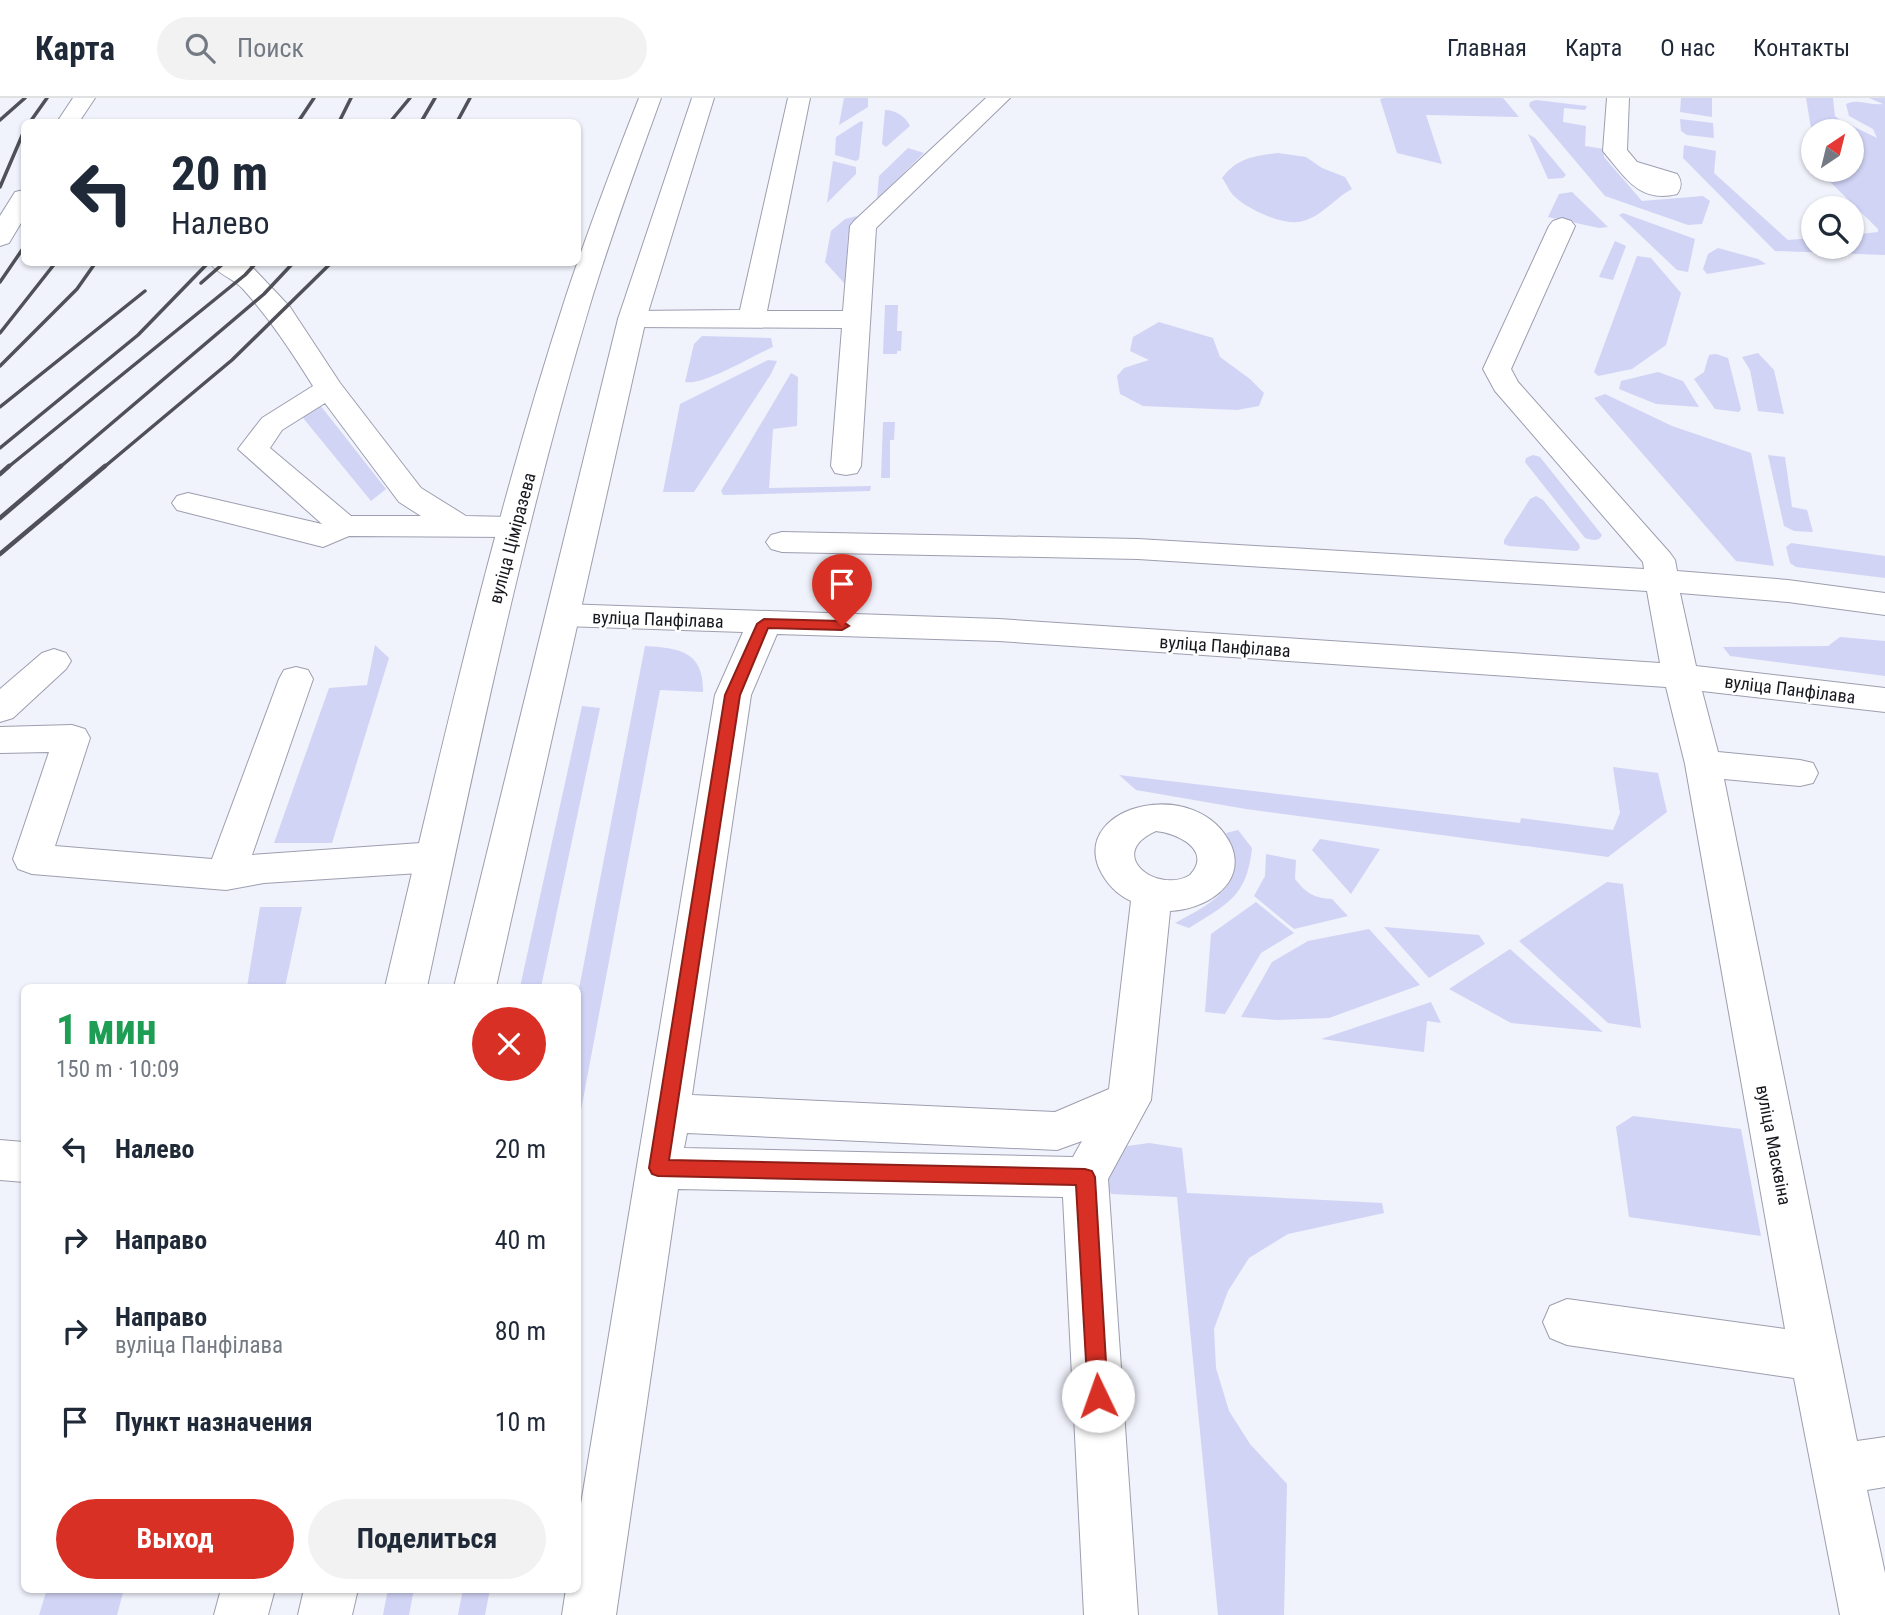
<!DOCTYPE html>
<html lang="ru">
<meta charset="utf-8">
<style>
:root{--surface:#fff;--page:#f2f2f3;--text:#1f2937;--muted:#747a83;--line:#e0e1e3;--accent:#d93025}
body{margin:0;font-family:"Roboto Condensed",sans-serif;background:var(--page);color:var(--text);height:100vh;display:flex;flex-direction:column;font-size:26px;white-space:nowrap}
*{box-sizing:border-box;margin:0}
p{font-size:23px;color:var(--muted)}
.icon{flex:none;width:38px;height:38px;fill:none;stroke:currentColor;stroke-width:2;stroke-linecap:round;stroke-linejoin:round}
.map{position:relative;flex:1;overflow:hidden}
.drawer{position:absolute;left:21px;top:886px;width:560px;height:609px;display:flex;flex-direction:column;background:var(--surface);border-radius:10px;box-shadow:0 2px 5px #0004}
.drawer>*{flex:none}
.top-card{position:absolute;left:21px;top:21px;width:560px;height:147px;border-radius:10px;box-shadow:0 2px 5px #0004;background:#fff;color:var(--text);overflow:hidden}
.needle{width:46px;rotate:35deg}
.buttons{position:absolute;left:1801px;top:21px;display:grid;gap:14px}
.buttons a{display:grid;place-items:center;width:63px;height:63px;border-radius:50%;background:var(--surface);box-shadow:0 2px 5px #0004;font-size:35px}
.pin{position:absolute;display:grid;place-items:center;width:60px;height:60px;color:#fff;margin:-72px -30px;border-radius:50% 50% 50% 0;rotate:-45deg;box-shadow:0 0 7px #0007}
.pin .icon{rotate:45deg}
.me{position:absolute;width:77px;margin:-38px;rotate:357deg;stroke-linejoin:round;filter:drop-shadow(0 0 5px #0008)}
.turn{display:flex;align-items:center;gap:24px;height:147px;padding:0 35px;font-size:32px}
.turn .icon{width:91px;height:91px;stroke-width:2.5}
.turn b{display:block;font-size:49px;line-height:60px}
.round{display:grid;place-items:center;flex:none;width:74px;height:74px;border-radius:37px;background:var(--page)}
.head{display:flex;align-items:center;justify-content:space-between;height:119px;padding:0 35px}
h1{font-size:42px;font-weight:700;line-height:52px;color:#1e9e55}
.button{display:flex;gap:14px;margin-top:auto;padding:14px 35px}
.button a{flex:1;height:80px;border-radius:42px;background:var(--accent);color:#fff;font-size:28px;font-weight:700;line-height:80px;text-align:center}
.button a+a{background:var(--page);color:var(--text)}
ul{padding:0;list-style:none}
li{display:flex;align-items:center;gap:21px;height:91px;padding:0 35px}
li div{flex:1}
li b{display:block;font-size:26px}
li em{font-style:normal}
header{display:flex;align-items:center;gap:42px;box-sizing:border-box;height:98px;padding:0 35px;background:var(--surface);border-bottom:2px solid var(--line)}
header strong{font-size:33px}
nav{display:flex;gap:38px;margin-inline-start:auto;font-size:24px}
.search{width:490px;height:63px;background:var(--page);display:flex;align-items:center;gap:18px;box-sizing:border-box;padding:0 24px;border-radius:38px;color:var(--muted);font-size:26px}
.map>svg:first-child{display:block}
.green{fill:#d1d4f5}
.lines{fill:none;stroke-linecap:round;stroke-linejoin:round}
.minor-casing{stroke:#9d9eaf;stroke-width:2}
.major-casing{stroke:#9d9eaf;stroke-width:2}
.minor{fill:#fff;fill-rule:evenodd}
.major{fill:#fff;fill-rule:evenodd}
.rail-far1{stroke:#505158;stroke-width:3.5}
.rail{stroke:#505158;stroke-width:4.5}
.route{fill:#d93025;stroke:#8d1f18;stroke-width:2}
.labels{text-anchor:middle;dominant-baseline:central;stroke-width:5;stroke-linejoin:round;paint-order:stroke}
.street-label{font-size:18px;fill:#17181e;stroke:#fff}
</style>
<header>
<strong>Карта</strong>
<div class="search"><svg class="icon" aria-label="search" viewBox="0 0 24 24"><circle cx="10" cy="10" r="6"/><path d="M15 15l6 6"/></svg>Поиск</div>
<nav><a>Главная</a><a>Карта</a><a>О нас</a><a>Контакты</a></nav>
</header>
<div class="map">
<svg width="1885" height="1517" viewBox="0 0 1885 1517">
<rect width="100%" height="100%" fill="#f0f2fc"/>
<path class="green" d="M 844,0 L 868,0 L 868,9 L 839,27 Z
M 1384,0 L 1503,0 L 1519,19 L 1426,17 L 1442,66 L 1397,55 L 1380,1 Z
M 1681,0 L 1712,0 L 1712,19 L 1680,14 Z
M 1806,0 L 1833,0 L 1835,18 L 1840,22 L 1877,40 L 1873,31 L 1849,18 L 1846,6 C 1859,0 1869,8 1883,6 L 1869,0 L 1885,0 L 1885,157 L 1775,153 L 1683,60 L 1684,47 L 1716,53 L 1714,75 L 1788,142 L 1813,140 L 1813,149 L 1852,149 L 1852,137 L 1878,134 L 1878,131 L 1818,72 L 1852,72 L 1852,33 L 1813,33 L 1813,42 Z
M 1536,2 L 1587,8 L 1585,12 L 1564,10 L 1563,24 L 1586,28 L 1585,48 L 1604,51 L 1604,59 L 1642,103 L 1703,98 L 1710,103 L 1702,126 L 1688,127 L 1605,98 L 1529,8 L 1530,4 Z
M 885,12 C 896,12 906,19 910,28 L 886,49 L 882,46 Z
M 1680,21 L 1713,25 L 1714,40 L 1687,37 L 1681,33 Z
M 861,23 L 863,24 L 859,61 L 856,63 L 835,57 L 836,39 Z
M 1528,36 L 1535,40 L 1566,77 L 1563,80 L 1548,81 Z
M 908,50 L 924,55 L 877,101 L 879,78 Z
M 1278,55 L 1306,59 L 1322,70 L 1345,79 L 1352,91 C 1335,100 1322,118 1303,123 C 1285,129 1247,111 1234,98 C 1229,93 1226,85 1222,80 C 1237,60 1254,58 1278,55 Z
M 833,63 L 856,69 L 856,76 L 827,105 Z
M 1572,94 L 1608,129 L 1599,130 L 1548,119 L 1559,96 Z
M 1623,115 L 1695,141 L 1688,174 L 1677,172 L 1619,117 Z
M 857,118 L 848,137 L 845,186 L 825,164 L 831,133 L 845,121 Z
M 1615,143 L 1626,148 L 1613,182 L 1599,179 Z
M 1718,150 L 1758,161 L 1766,166 L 1707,176 L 1703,171 L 1708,156 Z
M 1637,158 L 1651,160 L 1681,195 L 1666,247 L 1632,271 L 1598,278 L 1594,274 Z
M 885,207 L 898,207 L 897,233 L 902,233 L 901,253 L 897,253 L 897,256 L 883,256 Z
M 1159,224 L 1213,240 L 1220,259 L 1250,281 L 1264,295 L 1259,308 L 1237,312 L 1143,308 L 1120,296 L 1117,278 L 1124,270 L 1149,262 L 1130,253 L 1133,239 Z
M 702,238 L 771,240 L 773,249 C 754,257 703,288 685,284 L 694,246 Z
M 1758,255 L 1774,272 L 1784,316 L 1758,313 L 1750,272 L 1742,259 Z
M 1716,256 L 1728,260 L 1741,311 L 1739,314 L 1715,311 L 1694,281 L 1704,274 L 1709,257 Z
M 768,262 L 777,263 L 771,276 L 694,394 L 663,394 L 680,306 Z
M 1658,274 L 1683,283 L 1699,309 L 1656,306 L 1619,291 L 1621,283 Z
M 791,275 L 798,279 L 797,328 L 773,331 L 769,390 L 871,388 L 870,393 L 723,397 L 721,393 Z
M 1605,296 L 1672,328 L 1751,355 L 1774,468 L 1736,463 L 1594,300 Z
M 320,307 L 386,391 L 371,403 L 299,315 Z
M 883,324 L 895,324 L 894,342 L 890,342 L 890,380 L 881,380 Z
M 1533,357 L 1540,359 L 1602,437 C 1599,444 1592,442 1585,440 L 1525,364 L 1526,360 Z
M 1768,357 L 1785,359 L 1792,409 L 1807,412 L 1813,434 L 1794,433 L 1784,428 Z
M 1536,398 L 1543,402 L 1579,446 L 1580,450 L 1577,453 L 1509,448 L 1504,446 L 1504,442 L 1530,401 Z
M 1791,445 L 1885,458 L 1885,480 L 1796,469 L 1790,465 L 1786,449 Z
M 1840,539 L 1885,543 L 1885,578 L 1730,558 L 1723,549 L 1828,548 Z
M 375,547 L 389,560 L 332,745 L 274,745 L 329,590 L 367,587 Z
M 645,548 C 679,550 704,553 703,594 L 660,592 L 578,1028 L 578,896 Z
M 582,608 L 600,610 L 541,889 L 520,889 Z
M 1613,669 L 1658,675 L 1667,714 L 1608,759 L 1246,711 L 1136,692 L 1119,677 L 1520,725 L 1521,720 L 1613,732 L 1620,715 Z
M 1238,732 L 1252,750 C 1247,799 1227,806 1189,830 L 1175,825 C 1200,811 1236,796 1235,761 C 1235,753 1229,742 1226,735 Z
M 1320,741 L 1380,751 L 1351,796 L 1312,752 Z
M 1266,756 L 1296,762 L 1295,781 C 1306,795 1314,800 1332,801 L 1348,818 L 1294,831 L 1254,798 L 1265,778 Z
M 1607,784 L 1623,786 L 1641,930 L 1608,925 L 1519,843 Z
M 1256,804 L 1294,835 L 1261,855 L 1225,916 L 1205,914 L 1211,836 Z
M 260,809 L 302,809 L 285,889 L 247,889 Z
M 1384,829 L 1479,837 L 1485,846 L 1429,880 Z
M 1369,831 L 1420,887 L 1329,920 L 1277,922 L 1241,919 L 1272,864 L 1308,843 Z
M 1510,851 L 1603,934 L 1511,925 L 1449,891 Z
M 1431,904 L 1441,925 L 1427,923 L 1424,954 L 1321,941 Z
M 1633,1018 L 1741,1031 L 1761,1138 L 1629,1119 L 1616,1029 Z
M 1149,1045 L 1182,1050 L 1187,1095 L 1382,1105 L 1384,1115 L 1288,1136 L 1249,1160 L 1228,1193 L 1214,1231 L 1216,1270 L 1229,1313 L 1250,1346 L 1287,1386 L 1284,1517 L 1218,1517 L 1177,1099 L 1111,1096 L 1107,1086 L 1107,1060 L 1121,1049 Z
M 47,1491 L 124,1491 L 117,1517 L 39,1517 Z
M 388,1491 L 414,1491 L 409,1517 L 383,1517 Z
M 463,1491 L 490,1491 L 485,1517 L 458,1517 Z"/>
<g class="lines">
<g class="minor-casing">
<path id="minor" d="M 73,0 L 95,0 L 79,24 L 57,24 Z
M 788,0 L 810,0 L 767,213 L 843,213 L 850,128 L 854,123 L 986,0 L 1010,0 L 876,130 L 861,368 L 857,375 L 846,377 L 835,375 L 831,368 L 842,230 L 632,229 L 622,227 L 618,221 L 622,215 L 632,213 L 740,212 Z
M 1607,0 L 1629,0 L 1627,52 L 1637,64 L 1677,76 C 1682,83 1682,89 1677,96 C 1641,105 1627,82 1607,58 L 1603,53 Z
M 24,92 L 24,120 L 9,145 L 0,148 L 0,118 L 15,94 Z
M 1562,120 L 1571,123 L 1575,128 L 1511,271 L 1518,284 L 1670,455 L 1675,462 L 1677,473 L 1788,482 L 1885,495 L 1885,517 L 1788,504 L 1680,495 L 1696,568 L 1885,590 L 1885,614 L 1702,593 L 1718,654 L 1800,662 L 1813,665 L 1818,675 L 1813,685 L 1800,688 L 1724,681 L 1857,1343 L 1885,1339 L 1885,1389 L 1867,1392 L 1885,1475 L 1885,1517 L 1840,1517 L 1794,1280 L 1567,1247 L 1550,1240 L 1543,1224 L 1550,1208 L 1567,1201 L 1785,1231 L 1685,666 L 1666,589 L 999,543 L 777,536 L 751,597 L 692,997 L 1055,1014 L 1109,991 L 1131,803 C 1116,796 1106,785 1099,770 C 1073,706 1199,677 1231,747 C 1248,787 1203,812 1170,813 L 1151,1002 L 1108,1081 L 1138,1517 L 1084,1517 L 1063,1099 L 678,1091 L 616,1517 L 562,1517 L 566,1491 L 578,1491 L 578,1424 L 715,597 L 743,534 L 563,528 L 551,525 L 546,517 L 551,509 L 563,506 L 999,521 L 1660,565 L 1647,493 L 1138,461 L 782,454 L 771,451 L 766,444 L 771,437 L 782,434 L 1138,441 L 1644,471 L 1643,464 L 1495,293 L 1483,271 L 1549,128 L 1553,123 ZM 1156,733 C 1177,735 1213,752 1190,777 C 1157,797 1104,756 1156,733 ZM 687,1035 L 1057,1052 L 1082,1043 L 1073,1059 L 684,1050 Z
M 209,164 L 242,164 L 254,171 L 290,209 L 340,285 L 421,390 L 466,418 L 513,419 L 524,422 L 529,429 L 524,436 L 513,439 L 349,438 L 323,449 L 177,412 L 172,405 L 177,398 L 188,395 L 322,426 L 238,351 L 262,320 L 313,288 C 291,253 270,221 243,191 C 233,180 217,176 209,164 ZM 325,305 L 399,404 L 421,418 L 351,418 L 270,350 L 282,332 Z
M 54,551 L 66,555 L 71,563 L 66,571 L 13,620 L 0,624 L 0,591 L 42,555 Z
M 296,569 L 308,572 L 313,581 L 252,757 L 435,744 L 449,749 L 454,759 L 449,769 L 435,774 L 264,785 L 226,792 L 32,776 L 18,771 L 13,761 L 49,654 L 0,655 L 0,629 L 72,627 L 85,631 L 90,640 L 55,748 L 212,761 L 279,581 L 284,572 Z
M 0,1042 L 24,1044 L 24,1084 L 0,1082 Z"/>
</g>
<g class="major-casing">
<path id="major" d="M 639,0 L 661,0 C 637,66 613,132 592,200 C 524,426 476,658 427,889 L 385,889 C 440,657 492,425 566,198 C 588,132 613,66 639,0 Z
M 692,0 L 714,0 L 646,221 L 496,889 L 454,889 L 618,221 Z
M 221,1491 L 275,1491 L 268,1517 L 214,1517 Z
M 304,1491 L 358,1491 L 352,1517 L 298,1517 Z"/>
</g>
<use href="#minor" class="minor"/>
<use href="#major" class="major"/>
<path class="rail-far1" d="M 0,22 L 25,0
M 30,24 L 47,0
M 298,24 L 314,0
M 339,24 L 351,0
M 390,24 L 410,0
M 421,24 L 435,0
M 457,24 L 470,0
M 0,89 L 24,33
M 0,184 L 24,149
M 201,185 L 225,164
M 0,235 L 56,164
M 0,268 L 77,191 L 96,164
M 0,309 L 145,193
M 0,350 L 138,237 L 209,164
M 7,370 L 245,177 L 257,164
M 59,370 L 264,196 L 294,164
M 103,370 L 232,262 L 332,164"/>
<path class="rail" d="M 0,376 L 9,368
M 0,420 L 61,368
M 0,456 L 105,368"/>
</g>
<path class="route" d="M 764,521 L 842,523 L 849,528 L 842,532 L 768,530 L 740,597 L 669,1062 L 1085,1071 L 1092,1073 L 1095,1079 L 1108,1298 L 1105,1305 L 1098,1308 L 1091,1305 L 1088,1298 L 1076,1087 L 658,1078 L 652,1076 L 649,1070 L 725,597 L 757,526 Z"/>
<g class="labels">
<g class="street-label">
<text transform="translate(512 440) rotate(-75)">вуліца Ціміразева</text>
<text transform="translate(658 521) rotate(2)">вуліца Панфілава</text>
<text transform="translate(1225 548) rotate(4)">вуліца Панфілава</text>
<text transform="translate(1790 591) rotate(7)">вуліца Панфілава</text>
<text transform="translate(1774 1047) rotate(79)">вуліца Масквіна</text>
</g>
</g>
</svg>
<div class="buttons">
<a><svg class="needle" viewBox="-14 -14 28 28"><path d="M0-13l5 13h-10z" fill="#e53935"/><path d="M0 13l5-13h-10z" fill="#747a83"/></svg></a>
<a><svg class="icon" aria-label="search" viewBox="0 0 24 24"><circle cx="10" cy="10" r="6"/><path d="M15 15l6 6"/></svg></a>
</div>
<div class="pin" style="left:842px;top:528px;background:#d93025"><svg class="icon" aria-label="arrive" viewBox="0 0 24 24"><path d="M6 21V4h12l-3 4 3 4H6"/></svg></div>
<svg class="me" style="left:1098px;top:1298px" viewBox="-20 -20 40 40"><circle r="19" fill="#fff"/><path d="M0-13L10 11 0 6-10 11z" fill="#d93025"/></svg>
<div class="top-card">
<div class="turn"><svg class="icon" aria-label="left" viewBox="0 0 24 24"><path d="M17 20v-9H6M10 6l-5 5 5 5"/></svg><div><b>20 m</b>Налево</div></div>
</div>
<section class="drawer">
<div class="head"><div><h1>1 мин</h1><p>150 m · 10:09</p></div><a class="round" style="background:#d93025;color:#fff"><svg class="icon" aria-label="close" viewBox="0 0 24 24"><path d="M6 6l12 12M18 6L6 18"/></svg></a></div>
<ul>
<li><svg class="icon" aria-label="left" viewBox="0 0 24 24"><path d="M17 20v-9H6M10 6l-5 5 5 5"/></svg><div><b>Налево</b></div><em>20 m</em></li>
<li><svg class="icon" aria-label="right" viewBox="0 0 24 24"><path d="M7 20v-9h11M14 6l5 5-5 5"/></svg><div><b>Направо</b></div><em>40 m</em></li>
<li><svg class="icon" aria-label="right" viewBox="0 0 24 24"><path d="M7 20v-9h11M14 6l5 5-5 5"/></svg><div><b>Направо</b><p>вуліца Панфілава</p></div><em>80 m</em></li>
<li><svg class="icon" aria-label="arrive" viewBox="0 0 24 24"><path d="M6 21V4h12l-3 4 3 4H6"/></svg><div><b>Пункт назначения</b></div><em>10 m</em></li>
</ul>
<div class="button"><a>Выход</a><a>Поделиться</a></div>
</section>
</div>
